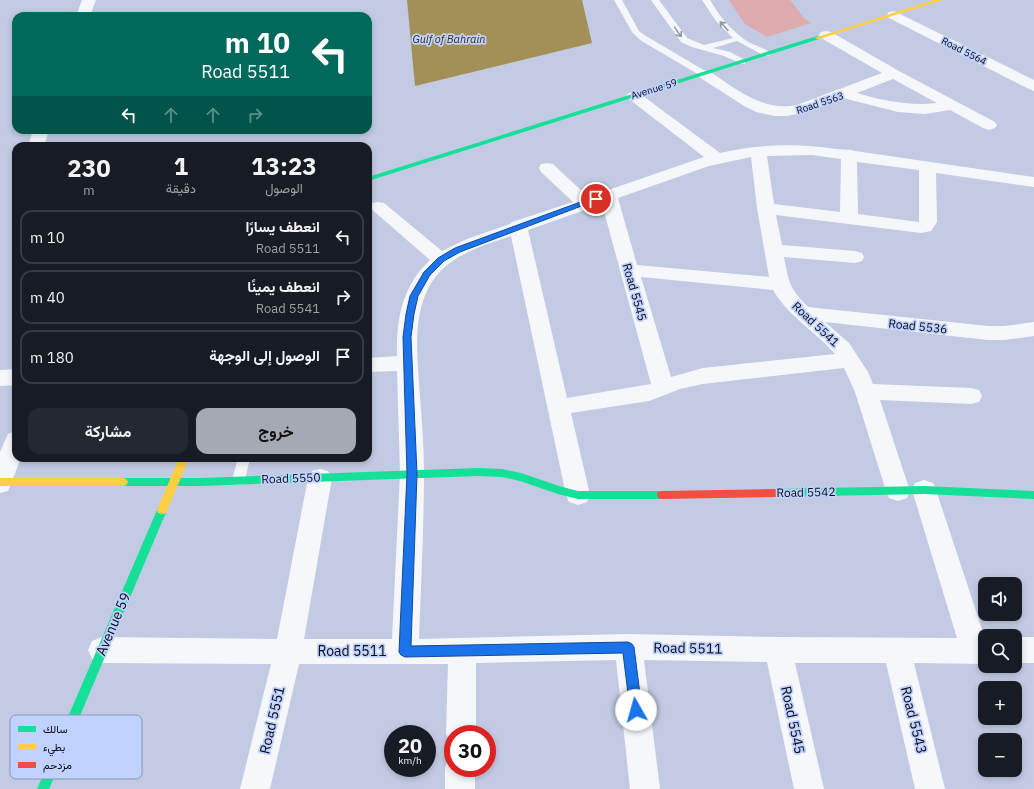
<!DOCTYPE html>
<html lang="ar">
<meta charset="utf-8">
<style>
:root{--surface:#171b24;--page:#242831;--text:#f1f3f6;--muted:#9ea1a6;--line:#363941;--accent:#a5a9b2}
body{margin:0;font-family:"IBM Plex Sans",Vazirmatn,sans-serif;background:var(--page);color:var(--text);direction:rtl;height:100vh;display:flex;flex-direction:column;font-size:15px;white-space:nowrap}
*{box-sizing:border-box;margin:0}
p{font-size:13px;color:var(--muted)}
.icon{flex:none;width:22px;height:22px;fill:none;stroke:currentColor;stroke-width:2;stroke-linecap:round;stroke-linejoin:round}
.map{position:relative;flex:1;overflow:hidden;direction:ltr}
.details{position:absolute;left:12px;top:142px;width:360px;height:320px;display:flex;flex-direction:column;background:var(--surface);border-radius:12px;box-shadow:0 2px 6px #0003;direction:rtl}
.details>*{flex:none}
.banner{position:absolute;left:12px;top:12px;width:360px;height:122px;border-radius:12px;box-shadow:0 2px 6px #0003;direction:rtl;background:#00695c;color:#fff;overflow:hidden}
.controls{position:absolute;left:978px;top:577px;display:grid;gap:8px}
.controls a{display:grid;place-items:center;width:44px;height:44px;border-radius:8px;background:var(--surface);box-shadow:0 2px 6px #0003;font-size:20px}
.speed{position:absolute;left:384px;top:725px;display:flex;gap:8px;font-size:20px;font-weight:700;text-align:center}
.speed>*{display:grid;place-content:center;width:52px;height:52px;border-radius:50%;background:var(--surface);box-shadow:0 2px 6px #0003;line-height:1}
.speed small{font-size:10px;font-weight:400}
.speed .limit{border:6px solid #d22;background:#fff;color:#111}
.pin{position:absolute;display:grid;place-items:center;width:34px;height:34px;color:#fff;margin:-17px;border:2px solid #fff;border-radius:50%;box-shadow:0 1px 4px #0007}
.me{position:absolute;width:44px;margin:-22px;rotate:353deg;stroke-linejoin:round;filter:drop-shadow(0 0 3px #0008)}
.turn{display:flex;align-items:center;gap:14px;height:84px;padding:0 16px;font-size:18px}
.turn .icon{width:52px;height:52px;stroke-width:2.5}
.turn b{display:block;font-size:28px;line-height:34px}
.lanes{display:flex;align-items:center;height:38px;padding:0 16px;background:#0003;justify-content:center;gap:20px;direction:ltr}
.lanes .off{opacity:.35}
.eta{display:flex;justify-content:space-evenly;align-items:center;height:68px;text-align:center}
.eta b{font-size:24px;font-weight:700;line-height:28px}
.action{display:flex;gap:8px;margin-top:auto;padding:8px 16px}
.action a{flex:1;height:46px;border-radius:12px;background:var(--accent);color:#111;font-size:16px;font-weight:700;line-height:46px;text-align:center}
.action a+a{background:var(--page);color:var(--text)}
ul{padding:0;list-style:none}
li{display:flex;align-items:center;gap:12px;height:54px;margin:0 8px 6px;padding:0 8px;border:2px solid var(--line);border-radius:12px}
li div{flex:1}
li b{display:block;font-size:15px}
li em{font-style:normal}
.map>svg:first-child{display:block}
.green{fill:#deacae}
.water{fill:#a29058}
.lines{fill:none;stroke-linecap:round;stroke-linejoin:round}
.lane{fill:#f6f7fb;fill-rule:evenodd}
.street{fill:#f6f7fb;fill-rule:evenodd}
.fast{fill:#16e098;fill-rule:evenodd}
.slow{fill:#ffcf43;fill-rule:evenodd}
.jam{fill:#f24e42;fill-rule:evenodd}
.oneway{stroke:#9699a1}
.route{fill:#1a73e8;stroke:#114b97}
.labels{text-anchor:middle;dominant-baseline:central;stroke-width:3.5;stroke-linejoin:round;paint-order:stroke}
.far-street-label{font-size:10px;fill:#070b1a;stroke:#c1d2fe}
.far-water-label{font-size:11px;font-style:italic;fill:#342d1a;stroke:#c1d2fe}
.street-label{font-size:12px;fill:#070b1a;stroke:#c1d2fe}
.near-street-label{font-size:14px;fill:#070b1a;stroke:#c1d2fe}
.key{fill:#c1d2fe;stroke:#8996ba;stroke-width:1}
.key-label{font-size:11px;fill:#070b1a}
</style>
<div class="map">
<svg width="1034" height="789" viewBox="0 0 1034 789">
<rect width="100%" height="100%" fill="#c2cbe3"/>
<path class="green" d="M 729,0 L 790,0 L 804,18 L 811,23 L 767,37 L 745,24 Z"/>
<path class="water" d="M 407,0 L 582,0 L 592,43 L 415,86 Z"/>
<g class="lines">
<path class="lane" d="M 614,0 L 622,0 L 639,31 L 646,36 L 707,72 L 707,76 L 701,76 L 640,40 L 632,32 Z
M 651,0 L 659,0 L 687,38 L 704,45 L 733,38 L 716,21 L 702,0 L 710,0 C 720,17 732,32 750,43 C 757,46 766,49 772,54 L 768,56 L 765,56 L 737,41 L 713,48 L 730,52 L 745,60 L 745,64 L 742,64 L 724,56 L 692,47 L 681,42 Z
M 238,458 L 250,458 L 244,484 L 239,485 L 234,484 L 232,480 Z"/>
<path class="street" d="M 82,0 L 96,0 L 90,16 L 76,16 Z
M 894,11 L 1034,80 L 1034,91 L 1029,89 L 889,18 L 887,15 L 889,12 Z
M 826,31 L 831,32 L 899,71 L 995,122 L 997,125 L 995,128 L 989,130 L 983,128 L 950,110 L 925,114 L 898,112 L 843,98 L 807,112 L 787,116 L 774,116 L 756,112 L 744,106 L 699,77 L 697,74 L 699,71 L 704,70 L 709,71 C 736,89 763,112 797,105 L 882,73 L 821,38 L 819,35 L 821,32 ZM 893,79 L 937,103 C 909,106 884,101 857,93 Z
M 634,91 L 639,93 L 720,153 C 758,144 798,143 837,149 C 844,150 850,149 855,151 L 1034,177 L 1034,187 L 936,173 L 937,222 L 931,231 L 921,233 L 776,215 L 782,245 L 855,251 L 862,253 L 864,257 L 862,261 L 855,263 L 784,257 C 789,283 789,287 808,307 L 988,326 L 1004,326 L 1034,322 L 1034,336 L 1004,340 L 988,340 L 825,322 L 849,343 L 868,372 L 873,384 L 971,388 L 979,390 L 982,396 L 979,402 L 971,404 L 880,400 L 910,491 L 907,498 L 898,501 L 889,498 L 886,491 L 855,392 L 844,368 L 703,384 L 680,389 L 649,401 L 571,413 L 590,495 L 587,502 L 578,505 L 569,502 L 566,495 L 511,236 C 482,246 446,256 430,285 C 411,319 418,360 420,397 C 422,422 424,448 424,473 C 424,528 421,584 419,639 L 628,634 L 778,637 L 957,638 L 912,490 L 915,483 L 924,480 L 933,483 L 936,490 L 985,638 L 985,664 L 914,663 L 945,789 L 915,789 L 886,663 L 795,663 L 824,789 L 794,789 L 767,662 L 644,660 L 660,789 L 630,789 L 616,660 L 476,663 L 476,734 L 453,734 L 453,745 L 451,744 L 446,734 L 448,664 L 299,664 L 270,789 L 240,789 L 271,664 L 102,663 L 92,659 L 88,650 L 92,641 L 102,637 L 277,639 L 308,478 L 312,471 L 320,469 L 328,471 L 332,478 L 304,639 L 392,639 L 400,473 L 397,371 L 368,372 L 368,358 L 397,356 C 396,320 402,286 430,260 L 369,207 L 372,203 L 378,202 L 384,203 L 442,251 L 467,239 L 510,224 L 512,222 L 573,202 L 541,172 L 539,168 L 541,164 L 547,163 L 553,164 L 588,197 L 704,157 L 629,99 L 626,96 L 629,93 ZM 812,155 L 841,159 L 840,212 L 774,204 L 767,156 ZM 751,157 L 757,208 L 769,277 L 637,265 L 618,198 L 709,166 ZM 857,162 L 919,170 L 919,222 L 858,214 ZM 602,204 L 651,384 L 567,398 L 528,230 ZM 641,277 L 773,290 C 789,317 815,331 835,354 L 703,368 L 671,377 Z
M 33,130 L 49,130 L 44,146 L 28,146 Z
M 16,369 L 16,385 L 0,386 L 0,370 Z
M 16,431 L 16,458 L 21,458 L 8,491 L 0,493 L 0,452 L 8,434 Z
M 1015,637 L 1034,637 L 1034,663 L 1015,663 Z
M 453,756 L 453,768 L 475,768 L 475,789 L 445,789 L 445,768 L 449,757 Z"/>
<path class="fast" d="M 817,36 L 820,38 L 819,39 L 368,181 L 368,177 Z
M 478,468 L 502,469 L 521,473 L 559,486 L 578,491 L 662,491 L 666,492 L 667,495 L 666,498 L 662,499 L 578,499 L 558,494 L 520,481 L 502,477 L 478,476 L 200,486 L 123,486 L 120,485 L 118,482 L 120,479 L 123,478 L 200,478 Z
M 924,486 L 1034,491 L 1034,499 L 924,494 L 774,497 L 770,496 L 769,493 L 770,490 L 774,489 Z
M 162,506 L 166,507 L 167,510 L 49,789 L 37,789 L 157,510 L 158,507 Z"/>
<path class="slow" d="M 934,0 L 943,0 L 819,39 L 814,38 Z
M 179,458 L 189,458 L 166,513 L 162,514 L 158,513 L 157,510 Z
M 0,478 L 123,478 L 126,479 L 128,482 L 126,485 L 123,486 L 0,486 Z"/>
<path class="jam" d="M 774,489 L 778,490 L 779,493 L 778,496 L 774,497 L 662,499 L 658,498 L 657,495 L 658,492 L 662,491 Z"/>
</g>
<defs><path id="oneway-shaft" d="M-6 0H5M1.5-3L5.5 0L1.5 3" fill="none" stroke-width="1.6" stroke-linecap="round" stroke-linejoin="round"/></defs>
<g class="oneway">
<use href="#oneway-shaft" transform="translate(724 26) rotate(-132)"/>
<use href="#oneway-shaft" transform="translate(678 32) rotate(55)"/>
</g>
<path class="route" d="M 594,197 L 599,197 L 600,199 L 460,252 L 444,261 L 430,275 L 418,296 L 414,314 L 411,337 L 417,474 L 411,646 L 628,642 L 632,644 L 634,647 L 642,710 L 640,714 L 636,716 L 632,714 L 630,710 L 623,653 L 405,657 L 401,655 L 399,652 L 407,474 L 403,337 L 406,314 L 410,296 L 424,272 L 438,258 L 455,248 Z"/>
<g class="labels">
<g class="far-street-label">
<text transform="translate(964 51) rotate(27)">Road 5564</text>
<text transform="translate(654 89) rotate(-17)">Avenue 59</text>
<text transform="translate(820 103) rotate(-19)">Road 5563</text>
</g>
<g class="far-water-label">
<text x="449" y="39">Gulf of Bahrain</text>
</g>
<g class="street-label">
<text transform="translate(635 292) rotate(74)">Road 5545</text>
<text transform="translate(816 324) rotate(43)">Road 5541</text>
<text transform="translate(918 326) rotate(6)">Road 5536</text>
<text transform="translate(291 478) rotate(-2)">Road 5550</text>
<text transform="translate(806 492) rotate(-1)">Road 5542</text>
</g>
<g class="near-street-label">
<text transform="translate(113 624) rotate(-67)">Avenue 59</text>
<text transform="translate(688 648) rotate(1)">Road 5511</text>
<text x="352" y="651">Road 5511</text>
<text transform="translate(272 720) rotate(-77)">Road 5551</text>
<text transform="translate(793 720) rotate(78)">Road 5545</text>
<text transform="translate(914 720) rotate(76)">Road 5543</text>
</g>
</g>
<rect x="10" y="715" width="132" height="64" rx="6" class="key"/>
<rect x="18" y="726" width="18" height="6" fill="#16e098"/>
<rect x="18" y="744" width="18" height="6" fill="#ffcf43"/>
<rect x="18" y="762" width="18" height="6" fill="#f24e42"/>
<g class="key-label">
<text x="43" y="733">سالك</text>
<text x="43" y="751">بطيء</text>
<text x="43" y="769">مزدحم</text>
</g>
</svg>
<div class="controls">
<a><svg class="icon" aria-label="sound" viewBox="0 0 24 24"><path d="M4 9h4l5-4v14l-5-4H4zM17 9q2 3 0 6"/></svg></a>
<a><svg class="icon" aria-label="search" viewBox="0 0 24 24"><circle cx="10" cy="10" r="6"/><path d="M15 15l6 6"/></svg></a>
<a>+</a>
<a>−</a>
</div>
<div class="speed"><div>20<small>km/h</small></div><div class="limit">30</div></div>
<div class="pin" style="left:596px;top:199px;background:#d93025"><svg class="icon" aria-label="arrive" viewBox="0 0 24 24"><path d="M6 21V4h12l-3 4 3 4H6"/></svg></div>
<svg class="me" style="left:636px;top:710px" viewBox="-20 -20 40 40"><circle r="19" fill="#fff"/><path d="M0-13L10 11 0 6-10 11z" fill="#1a73e8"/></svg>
<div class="banner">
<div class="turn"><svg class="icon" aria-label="left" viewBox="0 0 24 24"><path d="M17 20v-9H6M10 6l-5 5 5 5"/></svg><div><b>10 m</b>Road 5511</div></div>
<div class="lanes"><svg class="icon" aria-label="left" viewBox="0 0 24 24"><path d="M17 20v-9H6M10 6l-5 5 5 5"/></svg><svg class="icon off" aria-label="ahead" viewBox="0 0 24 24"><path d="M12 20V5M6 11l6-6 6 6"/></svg><svg class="icon off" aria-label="ahead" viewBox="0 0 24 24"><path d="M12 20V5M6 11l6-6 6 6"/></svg><svg class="icon off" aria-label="right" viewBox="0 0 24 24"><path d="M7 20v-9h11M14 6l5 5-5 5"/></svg></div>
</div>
<section class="details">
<div class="eta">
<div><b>13:23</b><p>الوصول</p></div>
<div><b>1</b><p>دقيقة</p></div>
<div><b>230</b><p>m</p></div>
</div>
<ul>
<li><svg class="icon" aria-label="left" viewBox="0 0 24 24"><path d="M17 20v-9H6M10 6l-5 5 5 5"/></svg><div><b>انعطف يسارًا</b><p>Road 5511</p></div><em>10 m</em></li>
<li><svg class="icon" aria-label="right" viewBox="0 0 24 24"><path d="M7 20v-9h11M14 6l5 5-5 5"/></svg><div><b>انعطف يمينًا</b><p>Road 5541</p></div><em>40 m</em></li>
<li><svg class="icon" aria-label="arrive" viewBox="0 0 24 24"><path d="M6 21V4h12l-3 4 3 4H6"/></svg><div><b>الوصول إلى الوجهة</b></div><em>180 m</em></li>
</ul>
<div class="action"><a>خروج</a><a>مشاركة</a></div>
</section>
</div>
